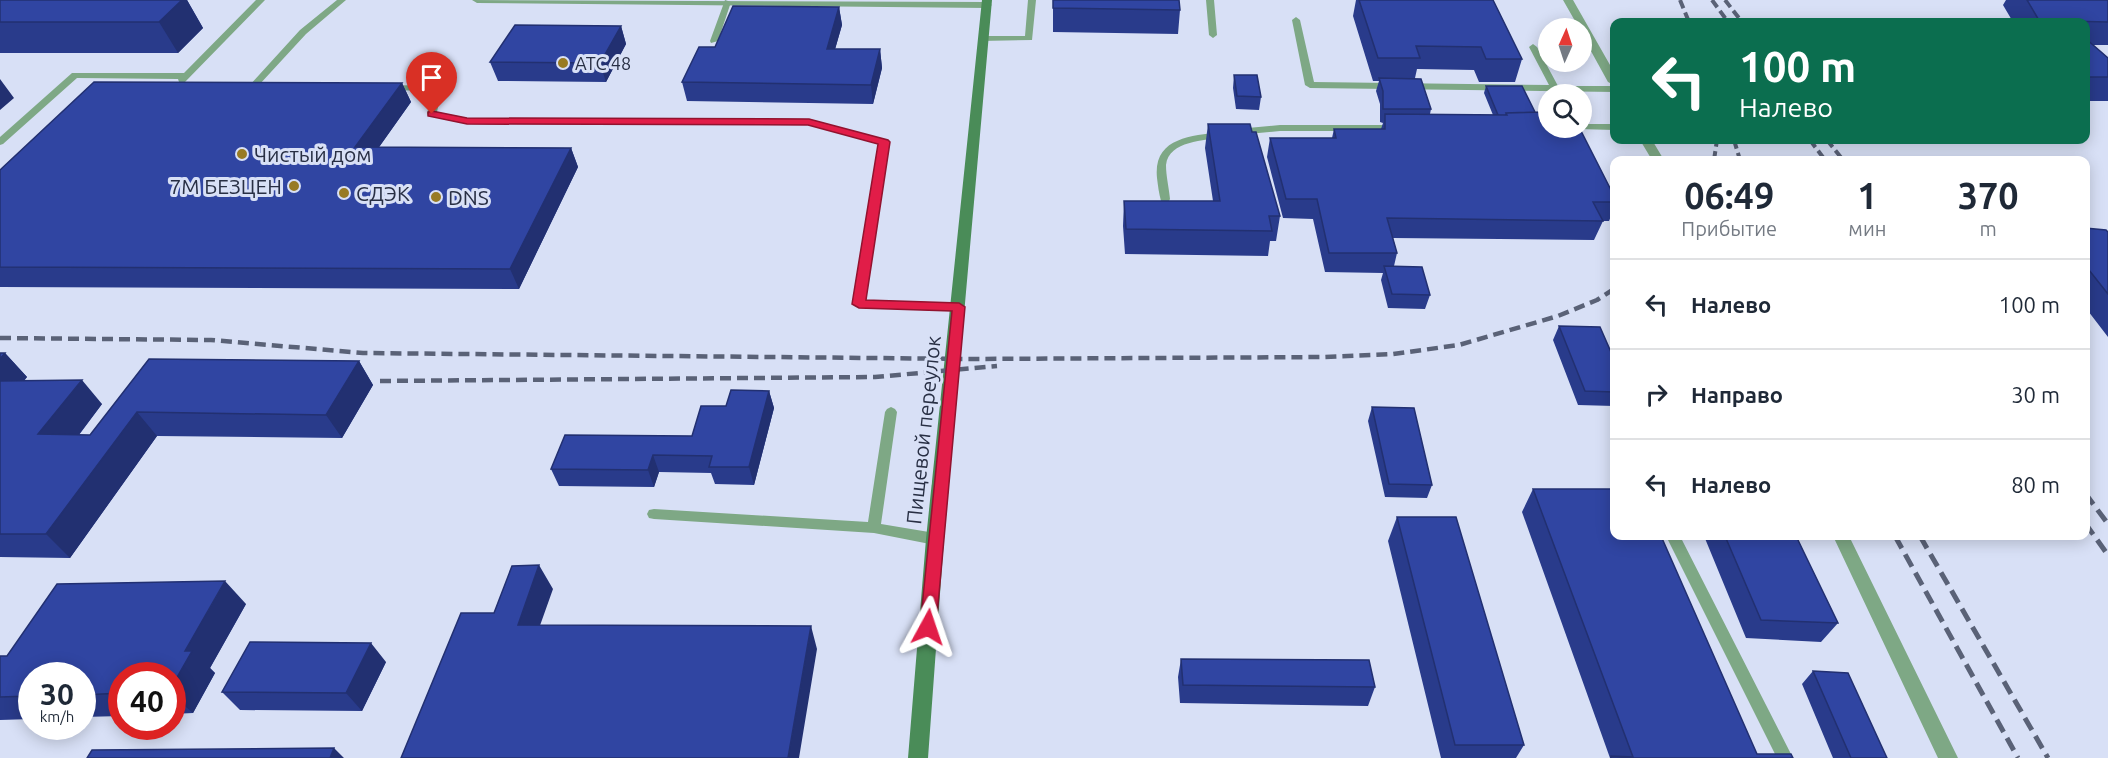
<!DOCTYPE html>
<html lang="ru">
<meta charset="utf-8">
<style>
:root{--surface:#fff;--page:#f2f2f3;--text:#1f2937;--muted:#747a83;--line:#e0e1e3}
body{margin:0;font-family:Ubuntu,sans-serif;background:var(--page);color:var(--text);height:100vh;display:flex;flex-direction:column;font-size:22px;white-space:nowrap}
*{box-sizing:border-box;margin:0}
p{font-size:20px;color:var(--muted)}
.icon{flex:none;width:33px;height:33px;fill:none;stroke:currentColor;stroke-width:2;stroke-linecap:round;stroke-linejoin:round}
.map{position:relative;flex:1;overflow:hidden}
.panel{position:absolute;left:1610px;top:156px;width:480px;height:384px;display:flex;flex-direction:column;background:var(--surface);border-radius:12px;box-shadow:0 3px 15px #0003}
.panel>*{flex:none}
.guide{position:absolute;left:1610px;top:18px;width:480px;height:126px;border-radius:12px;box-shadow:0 3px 15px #0003;background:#0b6e4f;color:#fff;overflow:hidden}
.needle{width:39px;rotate:3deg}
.tools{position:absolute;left:1538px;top:18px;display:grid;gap:12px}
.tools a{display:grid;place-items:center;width:54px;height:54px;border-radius:50%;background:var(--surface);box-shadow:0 3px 15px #0003;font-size:30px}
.speed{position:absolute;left:18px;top:662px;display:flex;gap:12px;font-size:30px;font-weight:700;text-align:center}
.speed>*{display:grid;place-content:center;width:78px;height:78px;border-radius:50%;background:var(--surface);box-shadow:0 3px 15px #0003;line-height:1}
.speed small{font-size:15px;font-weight:400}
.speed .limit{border:9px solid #d22;background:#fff;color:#111}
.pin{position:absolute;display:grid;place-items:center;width:51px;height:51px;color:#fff;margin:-62px -26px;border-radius:50% 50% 50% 0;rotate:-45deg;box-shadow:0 0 6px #0007}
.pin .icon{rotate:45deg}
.me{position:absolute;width:66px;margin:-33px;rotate:5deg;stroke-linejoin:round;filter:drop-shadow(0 0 4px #0008)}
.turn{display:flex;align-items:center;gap:21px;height:126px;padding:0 30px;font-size:27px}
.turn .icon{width:78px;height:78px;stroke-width:2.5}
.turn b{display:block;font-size:42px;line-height:51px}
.eta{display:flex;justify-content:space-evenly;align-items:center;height:102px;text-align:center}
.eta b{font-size:36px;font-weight:700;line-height:42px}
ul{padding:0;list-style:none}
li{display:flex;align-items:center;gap:18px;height:90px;padding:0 30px;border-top:2px solid var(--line)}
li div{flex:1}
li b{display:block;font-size:22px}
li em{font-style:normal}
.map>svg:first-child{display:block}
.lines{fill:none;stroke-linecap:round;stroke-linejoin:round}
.lane{fill:#7ea885;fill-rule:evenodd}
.street{fill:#7ea885;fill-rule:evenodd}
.secondary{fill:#4a8c58;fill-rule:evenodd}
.rail-far2{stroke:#5a6277;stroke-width:4;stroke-dasharray:9 4.5;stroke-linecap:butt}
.rail-far1{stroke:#5a6277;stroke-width:4.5;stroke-dasharray:11 6;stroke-linecap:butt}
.rail{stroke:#5a6277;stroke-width:5;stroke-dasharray:14 7;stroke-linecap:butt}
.wall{fill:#293b8b}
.shaded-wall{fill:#223071}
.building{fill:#3045a2;stroke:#223071;stroke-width:1.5}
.route{fill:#e11d48;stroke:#92132f;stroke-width:1.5}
.poi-dot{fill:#987b23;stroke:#d8e0f6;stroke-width:2}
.labels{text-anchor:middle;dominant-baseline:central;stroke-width:6;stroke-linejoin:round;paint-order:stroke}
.far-poi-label{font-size:18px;fill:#282f44;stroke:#d8e0f6;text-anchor:start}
.poi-label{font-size:21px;fill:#282f44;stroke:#d8e0f6;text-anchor:start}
.street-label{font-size:21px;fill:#282f44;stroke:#d8e0f6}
</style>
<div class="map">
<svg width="2108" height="758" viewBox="0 0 2108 758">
<rect width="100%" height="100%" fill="#d8e0f6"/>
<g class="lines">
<path class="lane" d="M 256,0 L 265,0 L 185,82 L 179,82 L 178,79 L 77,78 L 3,144 L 0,145 L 0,137 L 72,73 L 184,73 Z
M 337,0 L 346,0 L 306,34 L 259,85 L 264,88 L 262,90 L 249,90 L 249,86 L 300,30 Z
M 725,0 L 731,2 L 718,41 L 711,43 L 710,41 Z
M 1028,0 L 1036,0 L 1032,40 L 980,41 L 979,39 L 983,36 L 1025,36 Z
M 1206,0 L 1214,0 L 1217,35 L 1213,38 L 1209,35 Z
M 1296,17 L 1300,20 L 1314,82 L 1549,85 L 1529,47 L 1533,44 L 1537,47 L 1558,86 L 1614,86 L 1614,92 L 1310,88 L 1305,85 L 1292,20 Z
M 390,85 L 440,86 L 442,88 L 437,112 L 467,118 L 809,119 L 887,140 L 889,142 L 865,300 L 959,303 L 965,307 L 959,311 L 859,308 L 853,304 L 879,144 L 809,125 L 467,124 L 429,116 L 427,114 L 432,91 L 387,90 L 387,86 Z
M 1581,124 L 1614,124 L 1614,130 L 1578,129 L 1577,128 L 1581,128 Z
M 1280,125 L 1397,125 L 1402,128 L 1397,131 L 1280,131 L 1237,135 L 1232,132 L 1237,129 Z
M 1220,132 L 1223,133 L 1223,137 C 1205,141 1169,140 1166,165 C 1166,176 1169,188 1170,199 L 1169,201 L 1161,201 C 1159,194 1158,186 1157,178 C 1153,138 1190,136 1220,132 Z
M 891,407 L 895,409 L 897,412 L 881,524 L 935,533 L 940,535 L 942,539 L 940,543 L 935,545 L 874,533 L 654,519 L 649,518 L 647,514 L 649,510 L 654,509 L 868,522 L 885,412 L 887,409 Z
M 1666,536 L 1680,536 L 1793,758 L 1777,758 Z"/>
<path class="street" d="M 472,0 L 987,2 L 992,5 L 987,8 L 477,3 Z
M 1563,0 L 1573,0 L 1614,72 L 1614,85 L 1608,82 L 1581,33 L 1581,28 L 1579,28 Z
M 1640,140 L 1652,140 L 1664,160 L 1652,160 Z
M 1833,536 L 1849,536 L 1958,758 L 1938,758 Z"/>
<path class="secondary" d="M 982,0 L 992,0 L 944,539 L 928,758 L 908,758 L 926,539 Z"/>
<path class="rail-far2" d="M 1680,0 L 1689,22
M 1712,0 L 1728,22
M 1725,0 L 1742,22
M 1734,140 L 1740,160
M 1810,140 L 1825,160
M 1827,140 L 1843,160
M 1714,160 L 1717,140"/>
<path class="rail-far1" d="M 0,338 L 211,340 L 363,353 L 974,359 L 1325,357 L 1393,354 L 1459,345 L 1558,316 L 1597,300 L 1614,289
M 380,381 L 875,377 L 997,366"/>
<path class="rail" d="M 2085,493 L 2108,524
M 2085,523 L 2108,555
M 1895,536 L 2018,758
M 1920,536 L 2048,758"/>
</g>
<path class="wall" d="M 0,0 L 187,0 L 203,28 L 178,53 L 0,53 Z
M 1053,0 L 1180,10 L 1178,34 L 1053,32 Z
M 1356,0 L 1493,0 L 1522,59 L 1515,82 L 1479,82 L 1474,70 L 1417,69 L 1415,78 L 1431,109 L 1430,114 L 1493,115 L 1484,93 L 1486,86 L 1535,112 L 1548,128 L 1614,196 L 1614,209 L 1609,221 L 1603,221 L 1594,240 L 1393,238 L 1397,253 L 1394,266 L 1430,295 L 1425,309 L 1388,308 L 1381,280 L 1383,273 L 1325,272 L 1313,219 L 1283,218 L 1267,157 L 1270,138 L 1332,138 L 1334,129 L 1381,129 L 1383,123 L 1380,122 L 1380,104 L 1376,91 L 1379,81 L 1373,81 L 1353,16 Z
M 2006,0 L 2108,0 L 2108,45 L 2093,45 L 2108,58 L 2108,101 L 2085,101 L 2085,22 L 2013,22 L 2003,5 Z
M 839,7 L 842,25 L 835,49 L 880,49 L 882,68 L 873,104 L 687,101 L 682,82 L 715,47 Z
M 621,26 L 626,44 L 606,82 L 498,81 L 490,62 Z
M 1234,75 L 1261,97 L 1259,110 L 1236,109 L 1233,88 Z
M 402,83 L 411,102 L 379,147 L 571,148 L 578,167 L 519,289 L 0,287 L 0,170 Z
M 1208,124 L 1252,132 L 1280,216 L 1276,241 L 1270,241 L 1268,256 L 1125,254 L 1123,226 L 1124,201 L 1213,201 L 1205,148 Z
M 2085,228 L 2108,232 L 2108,337 L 2085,307 Z
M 1559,326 L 1614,359 L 1614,406 L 1578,405 L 1553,340 Z
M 0,353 L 5,353 L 27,377 L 24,381 L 102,404 L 79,435 L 90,435 L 149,359 L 359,361 L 373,385 L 342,438 L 157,436 L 70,558 L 0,557 Z
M 769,391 L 774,408 L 754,485 L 715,484 L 711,473 L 659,472 L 654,487 L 559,486 L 551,469 L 692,436 L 726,406 Z
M 1372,407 L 1432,485 L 1427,498 L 1385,497 L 1368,421 Z
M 1533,489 L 1757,754 L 1793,758 L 1610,758 L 1522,512 Z
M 1397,517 L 1524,745 L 1516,758 L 1441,758 L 1388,541 Z
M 1704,536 L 1796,536 L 1838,623 L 1821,642 L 1746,638 Z
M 246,604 L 210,668 L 215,673 L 193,713 L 172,714 L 172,675 L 122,675 L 122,716 L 82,717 L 82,675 L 32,675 L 32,719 L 0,720 L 0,656 L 7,656 Z
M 1181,659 L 1375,687 L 1368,706 L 1180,703 L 1178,677 Z
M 386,662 L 362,711 L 240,710 L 222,692 Z
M 1813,671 L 1887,758 L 1833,758 L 1802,684 Z"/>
<path class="shaded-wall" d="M 182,0 L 187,0 L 203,28 L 178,53 L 159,22 Z
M 839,7 L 842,25 L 830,67 L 827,49 Z
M 621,26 L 626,44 L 606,82 L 600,63 Z
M 880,49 L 882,68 L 873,104 L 871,85 Z
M 0,79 L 14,98 L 0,110 Z
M 402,83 L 411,102 L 365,167 L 355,147 Z
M 571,148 L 578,167 L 519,289 L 510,269 Z
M 5,353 L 27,377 L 15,390 L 0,394 L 0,359 Z
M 359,361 L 373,385 L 342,438 L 326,415 Z
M 82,380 L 102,404 L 61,458 L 38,434 Z
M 769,391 L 774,408 L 754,485 L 749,467 Z
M 137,412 L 157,436 L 70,558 L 46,534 Z
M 653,455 L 659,472 L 654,487 L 648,470 Z
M 539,565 L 553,589 L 532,648 L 518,625 Z
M 225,581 L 246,604 L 210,668 L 215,673 L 193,713 L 172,695 L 172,686 L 185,651 Z
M 811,626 L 817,649 L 799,758 L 788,758 Z
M 371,643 L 386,662 L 362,711 L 346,693 Z
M 334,748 L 344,758 L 330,758 Z"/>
<path class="building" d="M 0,0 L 182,0 L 159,22 L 0,22 Z
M 1053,0 L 1179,0 L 1180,10 L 1053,8 Z
M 1359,0 L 1493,0 L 1522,59 L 1486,59 L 1481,47 L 1416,46 L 1420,58 L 1378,58 Z
M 2027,0 L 2108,0 L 2108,22 L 2066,21 L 2067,22 L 2040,22 Z
M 733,6 L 839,7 L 827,49 L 880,49 L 871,85 L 682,82 L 699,47 L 715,47 Z
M 515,25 L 621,26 L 600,63 L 490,62 Z
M 2085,38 L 2108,58 L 2108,77 L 2085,77 Z
M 1234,75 L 1257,75 L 1261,97 L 1237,96 Z
M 1379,78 L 1421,79 L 1431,109 L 1383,109 L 1383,91 Z
M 94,82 L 402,83 L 355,147 L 571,148 L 510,269 L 0,267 L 0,170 Z
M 1486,86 L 1522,86 L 1535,112 L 1506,113 L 1506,115 L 1498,115 Z
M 1546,112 L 1548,117 L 1548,128 L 1553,128 L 1554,129 L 1580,129 L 1614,196 L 1614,202 L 1593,202 L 1603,221 L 1387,218 L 1397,253 L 1329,253 L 1317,199 L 1286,199 L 1270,138 L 1336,138 L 1334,129 L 1385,129 L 1385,114 L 1507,115 L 1506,113 Z
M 1208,124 L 1250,124 L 1252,132 L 1256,132 L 1280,216 L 1269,216 L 1272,231 L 1126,229 L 1124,201 L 1220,201 Z
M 2085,228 L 2106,230 L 2108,232 L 2108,294 L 2085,265 Z
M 1384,266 L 1422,267 L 1430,295 L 1392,294 Z
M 1559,326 L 1600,327 L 1614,359 L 1614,392 L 1585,391 Z
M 0,353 L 5,353 L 0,359 Z
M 149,359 L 359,361 L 326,415 L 137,412 L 46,534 L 0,534 L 0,381 L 82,380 L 38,434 L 90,435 Z
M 731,390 L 769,391 L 749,467 L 709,467 L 712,456 L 653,455 L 648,470 L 551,469 L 565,435 L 692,436 L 701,406 L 726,406 Z
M 1372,407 L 1414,408 L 1432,485 L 1389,484 Z
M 1533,489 L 1614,489 L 1614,536 L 1661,536 L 1757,754 L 1791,754 L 1793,758 L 1611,758 L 1611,756 L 1633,757 Z
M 1397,517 L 1456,517 L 1524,745 L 1455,745 Z
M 1725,536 L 1796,536 L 1838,623 L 1761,620 Z
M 539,565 L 518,625 L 811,626 L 788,758 L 401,758 L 461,613 L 494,613 L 512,566 Z
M 225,581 L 185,651 L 192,651 L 172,686 L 172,675 L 122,675 L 122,693 L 82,695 L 82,675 L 32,675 L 32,696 L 0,697 L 0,656 L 7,656 L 57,584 Z
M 250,642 L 371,643 L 346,693 L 222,692 Z
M 1181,659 L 1369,660 L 1375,687 L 1183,685 Z
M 1813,671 L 1848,673 L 1887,758 L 1851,758 Z
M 334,748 L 330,758 L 87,758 L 92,750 Z"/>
<path class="route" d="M 432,111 L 467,118 L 809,119 L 888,140 L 890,142 L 866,300 L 959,303 L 965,307 L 936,627 L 934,632 L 928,634 L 922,632 L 920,627 L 952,311 L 859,308 L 852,304 L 878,144 L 808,125 L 467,124 L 428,116 L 428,112 Z"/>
<g class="poi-dot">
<circle cx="563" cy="63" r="6"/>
<circle cx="242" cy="154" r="6"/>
<circle cx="294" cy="186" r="6"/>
<circle cx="344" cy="193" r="6"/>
<circle cx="436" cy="197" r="6"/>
</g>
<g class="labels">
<g class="far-poi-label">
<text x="575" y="63">АТС 48</text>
</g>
<g class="poi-label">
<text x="254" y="154">Чистый дом</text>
<text x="282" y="186" text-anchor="end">7М БЕЗЦЕН</text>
<text x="356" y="193">СДЭК</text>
<text x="448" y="197">DNS</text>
</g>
<g class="street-label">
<text transform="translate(923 430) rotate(-84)">Пищевой переулок</text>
</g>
</g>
</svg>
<div class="tools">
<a><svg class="needle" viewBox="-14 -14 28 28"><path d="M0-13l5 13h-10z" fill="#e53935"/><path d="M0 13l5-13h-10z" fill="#747a83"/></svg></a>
<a><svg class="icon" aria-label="search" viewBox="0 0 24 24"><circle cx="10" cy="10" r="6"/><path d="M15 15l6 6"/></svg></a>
</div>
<div class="speed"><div>30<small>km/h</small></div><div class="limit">40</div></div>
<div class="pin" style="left:432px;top:114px;background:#d93025"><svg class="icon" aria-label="arrive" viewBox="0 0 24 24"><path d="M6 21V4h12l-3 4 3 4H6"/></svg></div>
<svg class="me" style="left:928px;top:627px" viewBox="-20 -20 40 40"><path d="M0-17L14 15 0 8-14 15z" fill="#e11d48" stroke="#fff" stroke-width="4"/></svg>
<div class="guide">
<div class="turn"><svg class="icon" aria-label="left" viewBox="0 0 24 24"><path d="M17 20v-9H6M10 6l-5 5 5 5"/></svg><div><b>100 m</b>Налево</div></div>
</div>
<section class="panel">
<div class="eta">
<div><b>06:49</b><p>Прибытие</p></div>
<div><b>1</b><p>мин</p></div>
<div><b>370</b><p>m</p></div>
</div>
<ul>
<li><svg class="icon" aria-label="left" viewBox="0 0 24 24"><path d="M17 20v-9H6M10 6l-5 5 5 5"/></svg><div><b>Налево</b></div><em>100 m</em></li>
<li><svg class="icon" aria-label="right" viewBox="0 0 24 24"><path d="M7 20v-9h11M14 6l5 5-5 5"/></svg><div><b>Направо</b></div><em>30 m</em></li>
<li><svg class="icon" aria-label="left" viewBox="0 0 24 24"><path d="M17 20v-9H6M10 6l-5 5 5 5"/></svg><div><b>Налево</b></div><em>80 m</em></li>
</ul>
</section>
</div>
